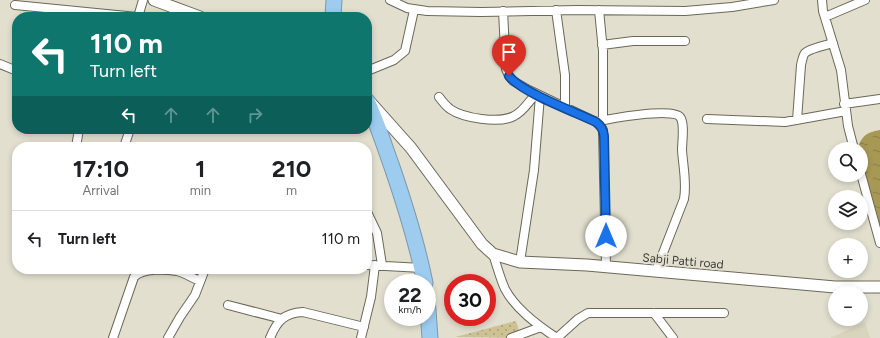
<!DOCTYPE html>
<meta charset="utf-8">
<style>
:root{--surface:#fff;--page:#f6f6f6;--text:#202124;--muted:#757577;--line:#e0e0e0}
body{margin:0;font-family:Figtree,sans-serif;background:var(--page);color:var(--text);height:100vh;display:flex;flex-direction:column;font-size:15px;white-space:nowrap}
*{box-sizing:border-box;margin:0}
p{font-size:13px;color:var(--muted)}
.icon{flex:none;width:22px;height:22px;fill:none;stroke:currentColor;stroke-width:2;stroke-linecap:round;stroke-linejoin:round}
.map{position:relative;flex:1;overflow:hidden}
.drawer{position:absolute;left:12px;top:142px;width:360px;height:132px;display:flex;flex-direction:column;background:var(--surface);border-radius:16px;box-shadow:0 2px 6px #0003}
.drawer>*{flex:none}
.guide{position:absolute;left:12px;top:12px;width:360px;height:122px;border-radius:16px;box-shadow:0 2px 6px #0003;background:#0f766e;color:#fff;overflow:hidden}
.tools{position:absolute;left:828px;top:142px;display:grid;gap:8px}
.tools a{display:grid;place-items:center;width:40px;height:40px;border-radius:50%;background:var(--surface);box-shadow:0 2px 6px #0003;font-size:20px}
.speed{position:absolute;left:384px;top:274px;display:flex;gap:8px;font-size:20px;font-weight:700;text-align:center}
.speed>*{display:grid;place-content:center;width:52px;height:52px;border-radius:50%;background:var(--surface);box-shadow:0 2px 6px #0003;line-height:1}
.speed small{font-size:10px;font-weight:400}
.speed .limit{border:6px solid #d22;background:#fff;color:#111}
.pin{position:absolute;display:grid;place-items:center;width:34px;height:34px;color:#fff;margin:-41px -17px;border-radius:50% 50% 50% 0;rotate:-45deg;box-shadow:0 0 4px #0007}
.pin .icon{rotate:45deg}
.me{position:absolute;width:44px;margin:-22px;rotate:0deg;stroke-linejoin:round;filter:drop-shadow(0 0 3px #0008)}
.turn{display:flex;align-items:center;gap:14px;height:84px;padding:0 12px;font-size:18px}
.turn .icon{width:52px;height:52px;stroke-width:2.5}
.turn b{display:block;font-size:28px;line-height:34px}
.lanes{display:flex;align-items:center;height:38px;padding:0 12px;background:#0003;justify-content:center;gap:20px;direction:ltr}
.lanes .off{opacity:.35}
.eta{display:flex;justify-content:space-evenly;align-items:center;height:68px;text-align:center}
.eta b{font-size:24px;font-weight:700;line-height:28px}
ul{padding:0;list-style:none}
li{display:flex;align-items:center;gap:12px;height:56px;padding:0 12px;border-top:1px solid var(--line)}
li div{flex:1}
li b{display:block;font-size:15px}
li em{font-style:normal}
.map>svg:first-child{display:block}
.built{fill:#d9d4bd}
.green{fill:url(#green-dots)}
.water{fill:url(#water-ripples)}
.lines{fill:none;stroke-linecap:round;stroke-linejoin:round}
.street-casing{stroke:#6b685a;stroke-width:10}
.secondary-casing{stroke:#6b685a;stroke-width:13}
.highway-casing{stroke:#7b99ae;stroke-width:17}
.street{stroke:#fff;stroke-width:8}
.secondary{stroke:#fff;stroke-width:11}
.highway{stroke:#9dccef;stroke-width:15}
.route-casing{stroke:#114b97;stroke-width:10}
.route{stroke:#1a73e8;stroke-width:7}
.labels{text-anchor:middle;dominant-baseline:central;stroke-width:4;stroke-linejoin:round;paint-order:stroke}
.street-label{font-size:12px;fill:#3c3a34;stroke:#e2dfcf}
</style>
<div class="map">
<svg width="880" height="338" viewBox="0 0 880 338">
<defs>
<pattern id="green-dots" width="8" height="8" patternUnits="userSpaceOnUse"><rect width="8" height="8" fill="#cdc294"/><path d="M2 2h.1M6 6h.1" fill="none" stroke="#a89f7a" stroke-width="1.8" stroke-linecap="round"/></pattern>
<pattern id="water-ripples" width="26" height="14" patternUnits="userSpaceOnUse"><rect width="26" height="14" fill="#a79854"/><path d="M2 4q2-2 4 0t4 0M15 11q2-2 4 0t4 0" fill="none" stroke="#897d46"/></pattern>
</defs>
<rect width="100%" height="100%" fill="#e2dfcf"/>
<path class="built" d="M 865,322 L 870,338 L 830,338 Z"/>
<path class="green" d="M 516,321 L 521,338 L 455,337 Z"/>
<path class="water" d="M 880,130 L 880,233 L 861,175 L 861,149 L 857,149 C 863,135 865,133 880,130 Z"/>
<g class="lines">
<g class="street-casing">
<path id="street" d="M 390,0 L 407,8 L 427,11 L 481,12 L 577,10 L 685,11 L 732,7 L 774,0
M 822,0 L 823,11 L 841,70 L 848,126 L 854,149
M 15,5 L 137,17
M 556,10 L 565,75 L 565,107
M 599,10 L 603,51 L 603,120
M 503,11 L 506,69 L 509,76 L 513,81 L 529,90 L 596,122 L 600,125 L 603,130 L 606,266
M 138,17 L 143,0
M 825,17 L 865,0
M 602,45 L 633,41 L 685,41
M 0,64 L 17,71
M 367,71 L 394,60 L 405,51 L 414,10
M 439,97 C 442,101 445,105 450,109 C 463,118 499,124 514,116 C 523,112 529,101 536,94
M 844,104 L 880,99
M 707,119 L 785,122 L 846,111
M 797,120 L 801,65 C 802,61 803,55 805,53 C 810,48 827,45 833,43
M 596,122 C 608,119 673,107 680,117 C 685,123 682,142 682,150 C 683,166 687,183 684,199 L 656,271
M 76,147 L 79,129
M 124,147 L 130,129
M 861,174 L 880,243
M 367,212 L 377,233 L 382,265
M 493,254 C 497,266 500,278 505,289 C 515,308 540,327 557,338
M 520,262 L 534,170 L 540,96
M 367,265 L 422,268
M 228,305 L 282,319
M 654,313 L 673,338
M 113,338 L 134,277 C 143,268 165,269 177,271 C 185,273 192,278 200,281
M 168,338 L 180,317 L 195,295 L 205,269
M 270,338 C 277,321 284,313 303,312 L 364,327
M 361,338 L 371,297 L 375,265
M 511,338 L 541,327
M 557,338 L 578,319 L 588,313 L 724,313"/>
</g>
<g class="secondary-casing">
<path id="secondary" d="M 154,0 L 200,17
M 370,102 L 411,148 L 482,244 L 493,254 L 520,262 L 587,265 L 835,287 L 880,287"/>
</g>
<g class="highway-casing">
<path id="highway" d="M 333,17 L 334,0
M 367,101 C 377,122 384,145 392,167 C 405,205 417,243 425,283
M 427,297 L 430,338"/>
</g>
<use href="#street" class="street"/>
<use href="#secondary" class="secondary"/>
<use href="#highway" class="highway"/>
</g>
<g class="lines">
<g class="route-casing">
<path id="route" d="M 509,76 C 521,92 575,112 596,122 C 601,126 603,129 604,136 L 606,236"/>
</g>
<use href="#route" class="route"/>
</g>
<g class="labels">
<g class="street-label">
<text transform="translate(683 261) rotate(5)">Sabji Patti road</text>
</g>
</g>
</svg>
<div class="tools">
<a><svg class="icon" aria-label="search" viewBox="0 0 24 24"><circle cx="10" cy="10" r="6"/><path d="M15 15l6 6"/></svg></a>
<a><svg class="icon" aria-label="layers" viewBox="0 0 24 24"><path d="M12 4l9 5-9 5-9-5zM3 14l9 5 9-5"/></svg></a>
<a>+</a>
<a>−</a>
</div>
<div class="speed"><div>22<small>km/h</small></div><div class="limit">30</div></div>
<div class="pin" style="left:509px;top:76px;background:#d93025"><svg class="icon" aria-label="arrive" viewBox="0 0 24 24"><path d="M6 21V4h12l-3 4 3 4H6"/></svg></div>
<svg class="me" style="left:606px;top:236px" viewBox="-20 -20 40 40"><circle r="19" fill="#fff"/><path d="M0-13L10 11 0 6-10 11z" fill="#1a73e8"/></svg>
<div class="guide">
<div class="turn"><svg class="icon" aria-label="left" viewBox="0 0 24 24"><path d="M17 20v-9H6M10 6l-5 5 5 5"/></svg><div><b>110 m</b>Turn left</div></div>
<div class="lanes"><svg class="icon" aria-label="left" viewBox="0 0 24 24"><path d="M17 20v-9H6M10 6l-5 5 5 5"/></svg><svg class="icon off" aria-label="ahead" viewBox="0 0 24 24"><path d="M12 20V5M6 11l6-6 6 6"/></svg><svg class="icon off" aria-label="ahead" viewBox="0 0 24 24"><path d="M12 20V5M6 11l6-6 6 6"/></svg><svg class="icon off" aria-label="right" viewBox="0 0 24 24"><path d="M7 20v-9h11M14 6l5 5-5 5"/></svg></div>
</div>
<section class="drawer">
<div class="eta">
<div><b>17:10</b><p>Arrival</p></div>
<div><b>1</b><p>min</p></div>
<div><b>210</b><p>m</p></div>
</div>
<ul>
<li><svg class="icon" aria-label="left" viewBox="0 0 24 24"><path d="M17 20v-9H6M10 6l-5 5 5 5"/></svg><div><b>Turn left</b></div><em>110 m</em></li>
</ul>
</section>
</div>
